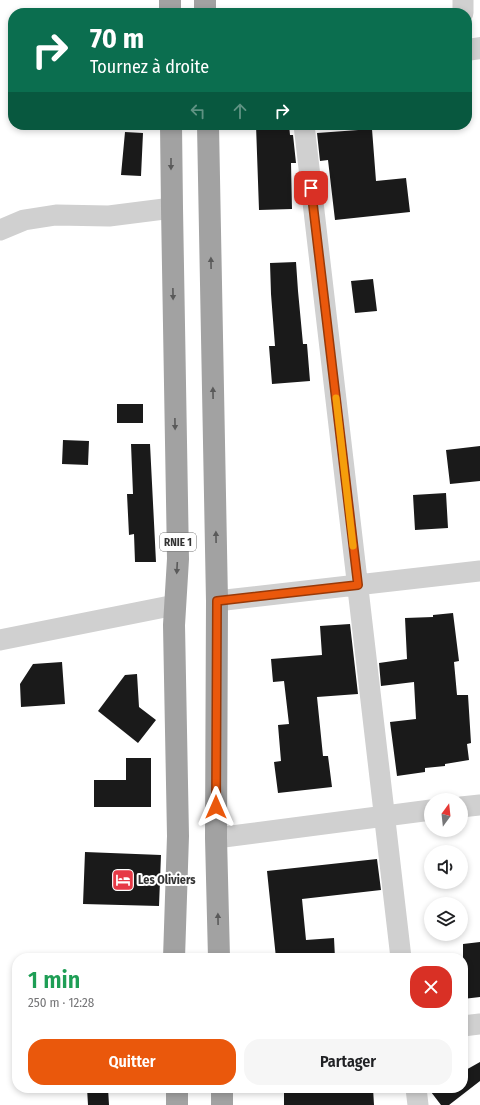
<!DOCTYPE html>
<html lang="fr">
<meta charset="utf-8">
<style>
:root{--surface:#fff;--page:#f6f6f6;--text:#202124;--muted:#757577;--accent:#ea580c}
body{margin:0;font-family:"Fira Sans Condensed",sans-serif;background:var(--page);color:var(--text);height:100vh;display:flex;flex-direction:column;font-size:15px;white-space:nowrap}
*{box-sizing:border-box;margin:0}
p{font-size:13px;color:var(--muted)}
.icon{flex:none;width:22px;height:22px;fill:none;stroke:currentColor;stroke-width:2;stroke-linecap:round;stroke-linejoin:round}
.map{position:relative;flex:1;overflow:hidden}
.details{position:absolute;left:12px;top:953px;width:456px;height:140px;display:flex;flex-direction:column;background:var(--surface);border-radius:16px;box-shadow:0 2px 6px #0003}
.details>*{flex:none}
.top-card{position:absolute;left:8px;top:8px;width:464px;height:122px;border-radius:16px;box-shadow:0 2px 6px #0003;background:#0b6e4f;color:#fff;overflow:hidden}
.needle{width:26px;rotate:15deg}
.fabs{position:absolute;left:424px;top:793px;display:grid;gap:8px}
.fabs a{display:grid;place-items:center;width:44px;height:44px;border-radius:50%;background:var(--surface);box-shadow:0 2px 6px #0003;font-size:20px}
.pin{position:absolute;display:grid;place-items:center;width:34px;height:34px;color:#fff;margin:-17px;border-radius:8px;box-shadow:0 2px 6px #0006}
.me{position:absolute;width:44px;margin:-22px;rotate:0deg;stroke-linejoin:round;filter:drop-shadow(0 0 3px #0008)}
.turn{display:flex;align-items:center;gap:14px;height:84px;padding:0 16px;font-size:18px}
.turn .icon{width:52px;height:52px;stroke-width:2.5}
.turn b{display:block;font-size:28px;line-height:34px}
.lanes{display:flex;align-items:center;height:38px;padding:0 16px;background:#0003;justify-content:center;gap:20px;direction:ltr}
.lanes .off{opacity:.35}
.round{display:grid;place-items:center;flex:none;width:42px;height:42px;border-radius:16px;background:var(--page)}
.overview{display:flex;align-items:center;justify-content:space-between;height:68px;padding:0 16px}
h1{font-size:24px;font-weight:600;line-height:30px;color:#1e9e55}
.button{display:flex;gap:8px;margin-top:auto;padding:8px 16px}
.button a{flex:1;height:46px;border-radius:16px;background:var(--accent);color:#fff;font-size:16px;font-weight:600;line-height:46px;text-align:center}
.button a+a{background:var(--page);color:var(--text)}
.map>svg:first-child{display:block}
.building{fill:#1a1a1a}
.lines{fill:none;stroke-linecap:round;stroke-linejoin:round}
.minor{stroke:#d0d0d0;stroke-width:21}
.tertiary{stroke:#d0d0d0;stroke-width:22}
.trunk{stroke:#a2a2a2;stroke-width:22}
.oneway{fill:#5a5a5a}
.route-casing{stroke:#983908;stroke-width:10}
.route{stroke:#ea580c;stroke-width:7}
.slow{stroke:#f59e0b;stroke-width:7}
.labels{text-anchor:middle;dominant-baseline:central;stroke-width:4;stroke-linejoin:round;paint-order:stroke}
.shield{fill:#fff;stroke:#707070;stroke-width:1}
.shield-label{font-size:11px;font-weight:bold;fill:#333}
.poi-label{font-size:12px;font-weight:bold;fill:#333;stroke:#fff;text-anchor:start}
</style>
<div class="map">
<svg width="480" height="1105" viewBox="0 0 480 1105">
<rect width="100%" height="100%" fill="#fff"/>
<path class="building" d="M 256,125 L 289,125 L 290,135 L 293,135 L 296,163 L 291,163 L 292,209 L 259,210 Z
M 372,129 L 376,181 L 406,178 L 410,212 L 335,220 L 328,160 L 320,161 L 317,133 Z
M 125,132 L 143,133 L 141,176 L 121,175 Z
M 296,262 L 298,291 L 303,344 L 307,344 L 310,381 L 272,384 L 269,346 L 275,346 L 271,294 L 270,263 Z
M 373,279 L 377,311 L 355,313 L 351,281 Z
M 117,404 L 143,404 L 143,423 L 117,423 Z
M 63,440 L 89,441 L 88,465 L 62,464 Z
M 131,444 L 150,444 L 156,562 L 135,562 L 134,534 L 129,535 L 127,494 L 133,494 Z
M 480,446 L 480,481 L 450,484 L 446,450 Z
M 446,493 L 448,528 L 415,530 L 413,495 Z
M 453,613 L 459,661 L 454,662 L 457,695 L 468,695 L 471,743 L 467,744 L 469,760 L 445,764 L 445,766 L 425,768 L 425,772 L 397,776 L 390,722 L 416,719 L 414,682 L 381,686 L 379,663 L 407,659 L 405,618 L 433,617 L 433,615 Z
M 350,624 L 358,694 L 317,697 L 323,756 L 328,756 L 332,787 L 278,793 L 274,762 L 281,761 L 278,725 L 289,724 L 284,681 L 273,682 L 271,659 L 322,655 L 320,626 Z
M 62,662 L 65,704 L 21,707 L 20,684 L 33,664 Z
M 137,674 L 139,707 L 156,720 L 138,743 L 98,711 L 125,675 Z
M 126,758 L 151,758 L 151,807 L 94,807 L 94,780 L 126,780 Z
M 85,852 L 161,855 L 159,906 L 83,904 Z
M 377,859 L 381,890 L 302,899 L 306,940 L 334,938 L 335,958 L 276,958 L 267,871 Z
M 480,942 L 480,997 L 463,999 L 463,944 Z
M 480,1062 L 480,1081 L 449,1105 L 441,1105 L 428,1088 L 463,1088 L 463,1075 L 464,1071 Z
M 87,1088 L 108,1088 L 109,1105 L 88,1105 Z
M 284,1088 L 373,1088 L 374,1105 L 284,1105 Z"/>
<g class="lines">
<path class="minor" d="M 463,0 L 463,13
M 304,125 L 401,958
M 0,230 L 24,220 L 56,215 L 109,216 L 172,208
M 217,601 L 480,571
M 0,640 L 175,605
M 461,807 L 480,805
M 216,838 L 431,810
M 463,1026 L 480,1024
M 416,1088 L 418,1105"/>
<path class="tertiary" d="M 467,50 L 480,48"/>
<path class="trunk" d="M 170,0 L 170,13
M 205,0 L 205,13
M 171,125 L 172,208 L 178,559 L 174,625 L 178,836 L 174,958
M 208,125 L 217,601 L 216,838 L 219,958
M 177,1088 L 177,1105
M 222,1088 L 222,1105"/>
</g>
<defs><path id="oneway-solid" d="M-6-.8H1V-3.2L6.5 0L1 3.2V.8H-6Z"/></defs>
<g class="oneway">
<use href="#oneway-solid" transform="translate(171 164) rotate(90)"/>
<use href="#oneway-solid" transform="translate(211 263) rotate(-91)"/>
<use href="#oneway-solid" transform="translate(173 294) rotate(89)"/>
<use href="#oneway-solid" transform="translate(213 393) rotate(-91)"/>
<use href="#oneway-solid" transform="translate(175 424) rotate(89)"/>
<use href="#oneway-solid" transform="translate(216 537) rotate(-91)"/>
<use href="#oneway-solid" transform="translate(177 568) rotate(93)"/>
<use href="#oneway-solid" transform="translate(218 919) rotate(-91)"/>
</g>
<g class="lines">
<g class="route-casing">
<path id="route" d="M 216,807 L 217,601 L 358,585 L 311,188"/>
</g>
<use href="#route" class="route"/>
<path class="slow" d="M 336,398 L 353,546"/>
</g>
<defs>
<g id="hotel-square" transform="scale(1.15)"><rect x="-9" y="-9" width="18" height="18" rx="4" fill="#e63946" stroke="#fff"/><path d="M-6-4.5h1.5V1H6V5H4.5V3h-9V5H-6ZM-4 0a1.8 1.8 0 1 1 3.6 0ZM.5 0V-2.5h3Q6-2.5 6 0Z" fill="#fff"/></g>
</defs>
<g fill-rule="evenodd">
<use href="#hotel-square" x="123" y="880"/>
</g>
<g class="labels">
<rect class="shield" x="160" y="533" width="36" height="18" rx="3"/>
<g class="shield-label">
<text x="178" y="542">RNIE 1</text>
</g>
<g class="poi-label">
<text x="138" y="880">Les Oliviers</text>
</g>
</g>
</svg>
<div class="fabs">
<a><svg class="needle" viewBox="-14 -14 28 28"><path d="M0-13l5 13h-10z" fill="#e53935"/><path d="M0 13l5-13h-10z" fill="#757577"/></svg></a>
<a><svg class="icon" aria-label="sound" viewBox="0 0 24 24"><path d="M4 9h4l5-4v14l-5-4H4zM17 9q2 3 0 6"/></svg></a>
<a><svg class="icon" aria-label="layers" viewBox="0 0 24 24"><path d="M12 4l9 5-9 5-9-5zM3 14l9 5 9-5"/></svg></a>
</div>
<div class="pin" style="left:311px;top:188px;background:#d93025"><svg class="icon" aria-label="arrive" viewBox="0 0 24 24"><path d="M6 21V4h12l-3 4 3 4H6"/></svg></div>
<svg class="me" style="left:216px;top:807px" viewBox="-20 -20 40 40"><path d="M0-17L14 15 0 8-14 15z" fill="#ea580c" stroke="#fff" stroke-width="4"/></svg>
<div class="top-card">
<div class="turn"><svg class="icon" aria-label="right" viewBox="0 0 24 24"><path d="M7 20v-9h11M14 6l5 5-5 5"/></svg><div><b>70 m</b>Tournez à droite</div></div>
<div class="lanes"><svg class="icon off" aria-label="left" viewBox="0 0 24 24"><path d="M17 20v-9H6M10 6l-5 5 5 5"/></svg><svg class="icon off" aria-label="ahead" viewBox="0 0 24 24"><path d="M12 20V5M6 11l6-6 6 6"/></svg><svg class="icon" aria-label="right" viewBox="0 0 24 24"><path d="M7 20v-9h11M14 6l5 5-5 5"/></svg></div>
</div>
<section class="details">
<div class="overview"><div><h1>1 min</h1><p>250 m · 12:28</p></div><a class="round" style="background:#d93025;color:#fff"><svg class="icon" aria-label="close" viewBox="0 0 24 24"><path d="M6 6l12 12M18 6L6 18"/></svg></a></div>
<div class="button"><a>Quitter</a><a>Partager</a></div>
</section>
</div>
